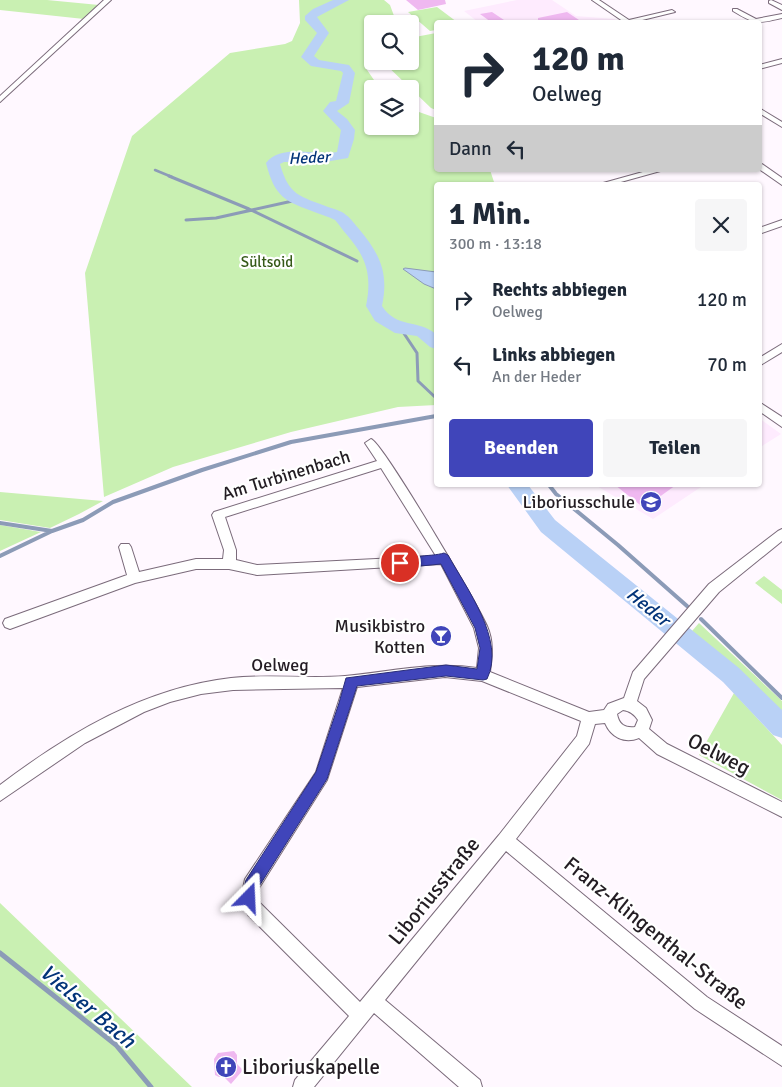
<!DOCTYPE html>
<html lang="de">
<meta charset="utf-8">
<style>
:root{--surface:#fff;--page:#f6f6f7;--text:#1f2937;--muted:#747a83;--accent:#4045ba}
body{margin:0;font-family:Signika,sans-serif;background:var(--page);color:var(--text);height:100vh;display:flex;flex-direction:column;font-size:19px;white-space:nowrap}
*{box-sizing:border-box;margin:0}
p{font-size:16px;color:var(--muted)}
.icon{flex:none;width:28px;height:28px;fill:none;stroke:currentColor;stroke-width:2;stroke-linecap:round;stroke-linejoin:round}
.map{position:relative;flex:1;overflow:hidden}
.details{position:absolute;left:434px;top:182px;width:328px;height:305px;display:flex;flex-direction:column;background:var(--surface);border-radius:5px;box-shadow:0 1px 4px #0004}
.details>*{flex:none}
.hud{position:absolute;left:434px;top:20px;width:328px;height:152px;border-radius:5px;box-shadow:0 1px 4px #0004;background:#fff;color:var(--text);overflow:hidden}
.fabs{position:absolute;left:364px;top:15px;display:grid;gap:10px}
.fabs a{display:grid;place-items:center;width:55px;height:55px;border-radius:5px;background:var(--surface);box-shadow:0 1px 4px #0004;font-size:25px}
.pin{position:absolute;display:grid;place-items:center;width:42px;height:42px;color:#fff;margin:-21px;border:2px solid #fff;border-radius:50%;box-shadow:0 1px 5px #0007}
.me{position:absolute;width:55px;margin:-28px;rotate:21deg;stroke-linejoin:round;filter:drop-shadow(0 0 4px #0008)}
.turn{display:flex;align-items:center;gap:18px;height:105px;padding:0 15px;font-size:22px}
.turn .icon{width:65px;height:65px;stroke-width:2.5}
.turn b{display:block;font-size:35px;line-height:42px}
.then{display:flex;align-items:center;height:48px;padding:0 15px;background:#0003;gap:10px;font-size:19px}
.round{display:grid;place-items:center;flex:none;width:52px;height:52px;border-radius:5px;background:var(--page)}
.headline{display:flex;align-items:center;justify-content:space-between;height:85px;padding:0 15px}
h1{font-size:30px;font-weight:700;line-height:38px}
.primary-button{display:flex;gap:10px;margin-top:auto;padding:10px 15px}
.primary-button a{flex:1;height:58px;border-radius:5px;background:var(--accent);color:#fff;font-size:20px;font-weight:700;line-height:58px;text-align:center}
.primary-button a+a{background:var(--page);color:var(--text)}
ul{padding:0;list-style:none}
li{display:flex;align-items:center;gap:15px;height:65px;padding:0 15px}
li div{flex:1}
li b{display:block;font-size:19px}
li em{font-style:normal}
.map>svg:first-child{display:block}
.built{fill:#feebfe}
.green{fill:#c9f0b2}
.water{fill:#b9d1f6;stroke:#8c9bb7}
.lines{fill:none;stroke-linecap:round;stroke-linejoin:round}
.stream-far3{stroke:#8c9bb7;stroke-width:2.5}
.stream-far2{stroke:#8c9bb7;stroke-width:3}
.stream-far1{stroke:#8c9bb7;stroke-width:4}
.stream{stroke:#8c9bb7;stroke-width:5}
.river{fill:#b9d1f6;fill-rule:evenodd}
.building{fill:#efb8f0}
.minor-casing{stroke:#7b6b7b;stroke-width:2}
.minor{fill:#fff;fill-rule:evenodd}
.route{fill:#4045ba;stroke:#2a2d79}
.labels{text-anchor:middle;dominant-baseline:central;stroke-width:4.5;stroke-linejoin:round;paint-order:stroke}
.far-park-label{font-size:15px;fill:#355918;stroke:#fff}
.far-water-label{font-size:16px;font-style:italic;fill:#033479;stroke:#fff}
.street-label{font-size:18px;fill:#231d23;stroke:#fff}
.poi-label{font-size:18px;fill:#231d23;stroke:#fff;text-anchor:end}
.water-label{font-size:19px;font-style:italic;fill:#033479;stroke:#fff}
.near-street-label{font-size:21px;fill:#231d23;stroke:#fff}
.near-poi-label{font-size:21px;fill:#231d23;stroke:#fff;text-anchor:start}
.near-water-label{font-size:22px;font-style:italic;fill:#033479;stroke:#fff}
</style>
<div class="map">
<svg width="782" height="1087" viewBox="0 0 782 1087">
<rect width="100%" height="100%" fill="#fff8ff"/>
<path class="built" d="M 517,0 L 552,0 L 576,16 L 614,19 L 618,22 L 478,22 L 464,11 Z
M 759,418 L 781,434 L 759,448 Z
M 595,485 L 704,485 L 653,519 Z"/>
<path class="green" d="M 0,0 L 47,0 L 99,5 L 84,19 L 0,10 Z
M 299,0 L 384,0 L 390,5 L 397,24 L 372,24 L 372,49 L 367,53 L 365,67 L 374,80 L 392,89 L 372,89 L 372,126 L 410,126 L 410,99 L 419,112 L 436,118 L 436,170 L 490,170 L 495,185 L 436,185 L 436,405 L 398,407 L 291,432 L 173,467 L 104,497 L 85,273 L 132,136 L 230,53 L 285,44 L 292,41 L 300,23 Z
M 437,7 L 457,22 L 436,22 L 436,30 L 430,31 L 408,12 Z
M 436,33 L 436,110 L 431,108 L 382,61 L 410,61 L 410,38 Z
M 0,492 L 103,501 L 79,514 L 50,528 L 0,520 Z
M 0,525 L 41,532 L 0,551 Z
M 764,576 L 782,590 L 782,604 L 755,583 Z
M 699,623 L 782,701 L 782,716 L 737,670 L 692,631 Z
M 734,693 L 782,745 L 782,800 L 699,755 Z
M 0,903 L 192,1087 L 0,1087 Z"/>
<path class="water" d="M 405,268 L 436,272 L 436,289 L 424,284 L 403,269 Z"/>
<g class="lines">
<path class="stream-far3" d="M 155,170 L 172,177"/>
<path class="stream-far2" d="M 169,176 L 249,209 L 357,261
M 186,220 L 216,218 L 297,200
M 401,329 L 417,353 L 418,381 L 436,398"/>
<path class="stream-far1" d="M 549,485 L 556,494 L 618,545 L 687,606
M 0,523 L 52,531 L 83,520 L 113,502 L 202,470 L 291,442 L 436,416
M 0,556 L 52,531
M 701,619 L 782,698"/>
<path class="stream" d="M 0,953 L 116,1045 L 151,1087"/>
<path class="river" d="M 333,0 L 349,0 L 317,17 L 329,33 L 314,56 L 319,60 L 349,65 L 355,73 L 349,103 L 337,111 L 347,119 L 355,130 L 354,139 L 348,158 L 325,162 L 284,162 L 280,164 C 289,196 300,196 328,207 C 334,209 342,211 346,215 C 351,218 355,225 359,229 C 380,254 389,273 382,306 C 397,329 418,319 436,334 L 436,349 L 430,347 L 417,336 L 395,333 L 375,321 L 366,306 C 372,276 367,258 347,235 C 343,231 339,224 335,220 C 330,217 322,215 317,213 C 285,201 275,198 266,163 C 281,143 316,156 337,152 L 341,130 L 323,111 L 330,102 L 336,101 L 343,73 L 341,71 L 311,66 L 301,57 L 317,33 L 305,20 L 305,16 L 313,9 Z
M 507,485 L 528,485 L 555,520 L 739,668 L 782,710 L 782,738 L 773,735 L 723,682 L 541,532 Z"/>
</g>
<path class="building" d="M 406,0 L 445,0 L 446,4 L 418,10 Z
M 492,12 L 507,22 L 491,22 L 480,14 Z
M 567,12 L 582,22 L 538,22 L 538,18 Z
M 615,485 L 676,485 L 644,508 Z
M 234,1051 L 237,1055 L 237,1064 L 243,1070 L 231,1084 L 224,1077 L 219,1077 L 215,1075 L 214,1059 L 218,1053 Z"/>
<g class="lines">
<g class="minor-casing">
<path id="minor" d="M 104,0 L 111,0 L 0,102 L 0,96 Z
M 592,0 L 599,0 L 629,20 L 672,10 L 675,12 L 634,22 L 624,22 Z
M 771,0 L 782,5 L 782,10 L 769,3 L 769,1 Z
M 733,9 L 737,9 L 756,19 L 782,14 L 782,18 C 756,24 756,25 733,11 Z
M 782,59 L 782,63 L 759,69 L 759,65 Z
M 759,108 L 782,122 L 782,127 L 759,113 Z
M 759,162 L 782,178 L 782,185 L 759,169 Z
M 650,170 L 664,170 L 610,185 L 596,185 Z
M 782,220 L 782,226 L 759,234 L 759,228 Z
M 782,344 L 782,352 L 759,366 L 759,358 Z
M 759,402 L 782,417 L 782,427 L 759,411 Z
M 371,439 C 383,443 477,604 487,626 C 494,642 492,656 490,672 L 589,712 L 604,710 L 608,704 L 624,698 L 633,672 L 709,584 L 778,531 L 782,529 L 782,541 L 719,592 L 644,679 L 637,701 L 646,708 L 652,720 L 649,729 L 667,744 L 782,802 L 782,817 L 657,754 L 639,738 C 624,744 611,737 605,723 L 595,724 L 589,744 L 516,839 L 707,997 L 782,1046 L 782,1066 L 695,1009 L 506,851 L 385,1000 L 480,1080 L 482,1087 L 459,1087 L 374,1013 L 314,1087 L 293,1087 L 295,1080 L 349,1016 L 248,915 L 241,898 L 245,879 L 316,772 L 343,688 L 233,690 L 201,694 L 170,702 L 144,712 L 85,743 L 0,801 L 0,785 C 69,733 144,688 231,678 C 269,674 307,679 345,676 C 389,672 432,661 477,668 L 479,648 L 474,628 L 441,564 L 257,575 L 229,569 L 196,569 L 135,583 L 10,629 L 5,627 L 3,623 L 5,619 L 127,575 L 119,547 L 121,544 L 129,544 L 131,547 L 139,572 L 196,559 L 223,559 L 224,550 L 212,515 L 214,512 L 377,461 L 365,443 ZM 381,468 L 436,556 L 257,565 L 236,560 L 236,550 L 225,517 ZM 445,677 L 482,681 L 581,721 L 577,736 L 499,835 L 360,1002 L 260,903 L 257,898 L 259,888 L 327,780 L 357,687 ZM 623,710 C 630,711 634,714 638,720 L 635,727 C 625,728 619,725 617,714 Z"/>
</g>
<use href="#minor" class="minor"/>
</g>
<path class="route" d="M 444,553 L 448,555 C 466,588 506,640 487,679 L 483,680 L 446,676 L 357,686 L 327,779 L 258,888 L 254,903 L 249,905 L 243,903 L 241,898 L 246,880 L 316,772 L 339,703 L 346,678 L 446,665 L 477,669 L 480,648 L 475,628 L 441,564 L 400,568 L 394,563 C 399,555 432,557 444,553 Z"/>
<defs>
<g id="school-disc" transform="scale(1.125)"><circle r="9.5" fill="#4045ba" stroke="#fff"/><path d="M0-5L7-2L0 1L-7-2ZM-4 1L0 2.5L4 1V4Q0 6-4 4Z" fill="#fff"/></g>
<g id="bar-disc" transform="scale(1.125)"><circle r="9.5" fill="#4045ba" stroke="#fff"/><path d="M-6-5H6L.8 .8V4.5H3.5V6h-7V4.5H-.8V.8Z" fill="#fff"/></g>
<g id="church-disc" transform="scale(1.125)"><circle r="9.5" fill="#4045ba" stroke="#fff"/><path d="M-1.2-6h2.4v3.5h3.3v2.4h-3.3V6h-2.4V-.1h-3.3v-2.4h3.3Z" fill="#fff"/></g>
</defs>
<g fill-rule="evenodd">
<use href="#school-disc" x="651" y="502"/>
<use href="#bar-disc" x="441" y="636"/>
<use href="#church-disc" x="226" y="1067"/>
</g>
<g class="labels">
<g class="far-park-label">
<text x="267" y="262">Sültsoid</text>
</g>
<g class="far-water-label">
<text transform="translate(309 158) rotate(-3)">Heder</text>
</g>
<g class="street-label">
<text transform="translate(286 475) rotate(-17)">Am Turbinenbach</text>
<text x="280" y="665">Oelweg</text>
</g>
<g class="poi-label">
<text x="635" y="502">Liboriusschule</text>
<text x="425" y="626">Musikbistro<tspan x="425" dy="21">Kotten</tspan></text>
</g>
<g class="water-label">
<text transform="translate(648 607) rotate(39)">Heder</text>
</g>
<g class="near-street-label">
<text transform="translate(719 754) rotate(27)">Oelweg</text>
<text transform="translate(434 891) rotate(-51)">Liboriusstraße</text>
<text transform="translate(656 933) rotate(39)">Franz-Klingenthal-Straße</text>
</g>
<g class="near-poi-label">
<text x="242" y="1067">Liboriuskapelle</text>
</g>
<g class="near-water-label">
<text transform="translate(88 1006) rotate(40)">Vielser Bach</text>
</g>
</g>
</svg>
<div class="fabs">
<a><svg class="icon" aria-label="search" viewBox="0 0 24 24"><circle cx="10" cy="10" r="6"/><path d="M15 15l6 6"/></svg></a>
<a><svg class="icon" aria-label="layers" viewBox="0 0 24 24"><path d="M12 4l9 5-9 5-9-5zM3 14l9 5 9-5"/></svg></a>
</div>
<div class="pin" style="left:400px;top:563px;background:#d93025"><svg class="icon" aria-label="arrive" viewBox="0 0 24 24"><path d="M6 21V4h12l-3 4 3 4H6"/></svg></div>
<svg class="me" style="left:249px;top:898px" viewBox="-20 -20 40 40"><path d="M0-17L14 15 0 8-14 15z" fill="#4045ba" stroke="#fff" stroke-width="4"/></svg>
<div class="hud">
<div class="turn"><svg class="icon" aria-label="right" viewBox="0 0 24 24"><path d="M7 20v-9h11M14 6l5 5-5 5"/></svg><div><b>120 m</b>Oelweg</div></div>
<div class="then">Dann<svg class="icon" aria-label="left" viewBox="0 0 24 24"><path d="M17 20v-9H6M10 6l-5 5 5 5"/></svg></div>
</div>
<section class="details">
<div class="headline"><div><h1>1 Min.</h1><p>300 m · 13:18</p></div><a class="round"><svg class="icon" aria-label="close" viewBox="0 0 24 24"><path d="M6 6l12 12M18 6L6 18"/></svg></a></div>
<ul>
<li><svg class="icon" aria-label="right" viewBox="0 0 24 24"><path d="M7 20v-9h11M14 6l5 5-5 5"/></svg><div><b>Rechts abbiegen</b><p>Oelweg</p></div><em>120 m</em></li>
<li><svg class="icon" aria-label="left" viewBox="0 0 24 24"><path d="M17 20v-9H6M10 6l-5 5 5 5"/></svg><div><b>Links abbiegen</b><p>An der Heder</p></div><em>70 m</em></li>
</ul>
<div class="primary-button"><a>Beenden</a><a>Teilen</a></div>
</section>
</div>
